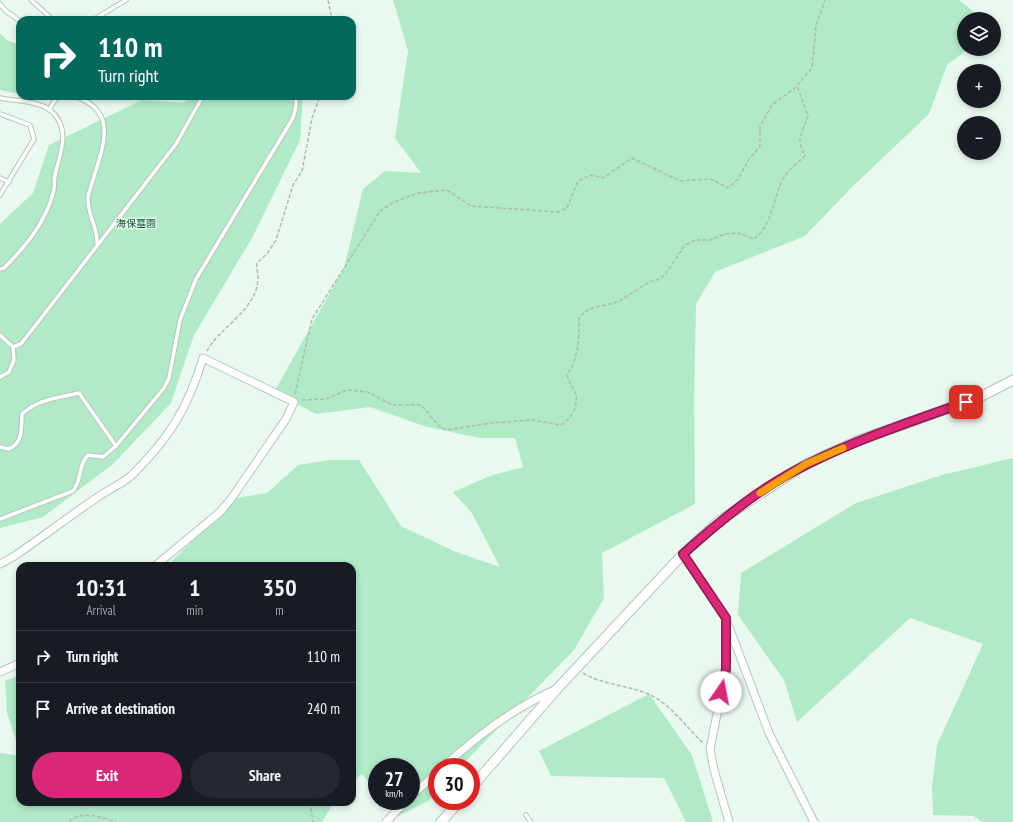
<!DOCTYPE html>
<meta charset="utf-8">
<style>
:root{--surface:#171b24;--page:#242831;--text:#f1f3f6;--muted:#9ea1a6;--line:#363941;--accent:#db2777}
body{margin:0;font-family:"PT Sans Narrow","Noto Sans JP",sans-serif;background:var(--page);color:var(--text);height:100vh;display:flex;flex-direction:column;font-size:15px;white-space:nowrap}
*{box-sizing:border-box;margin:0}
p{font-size:13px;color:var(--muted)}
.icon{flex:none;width:22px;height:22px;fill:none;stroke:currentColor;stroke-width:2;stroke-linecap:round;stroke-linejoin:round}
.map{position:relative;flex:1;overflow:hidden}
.drawer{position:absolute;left:16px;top:562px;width:340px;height:244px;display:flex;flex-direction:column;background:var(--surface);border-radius:12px;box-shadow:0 2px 6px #0003}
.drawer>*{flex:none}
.guide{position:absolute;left:16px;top:16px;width:340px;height:84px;border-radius:12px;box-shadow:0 2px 6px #0003;background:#00695c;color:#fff;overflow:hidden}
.controls{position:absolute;left:957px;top:12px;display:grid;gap:8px}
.controls a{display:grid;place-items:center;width:44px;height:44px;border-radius:50%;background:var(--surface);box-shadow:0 2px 6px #0003;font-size:20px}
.speed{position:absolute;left:368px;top:758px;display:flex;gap:8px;font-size:20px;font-weight:700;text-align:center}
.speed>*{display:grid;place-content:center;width:52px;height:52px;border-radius:50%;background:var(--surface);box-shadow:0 2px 6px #0003;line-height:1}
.speed small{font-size:10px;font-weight:400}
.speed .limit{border:6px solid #d22;background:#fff;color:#111}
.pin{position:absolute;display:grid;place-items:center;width:34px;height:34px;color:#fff;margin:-17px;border-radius:8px;box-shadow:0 2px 6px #0006}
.me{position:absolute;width:44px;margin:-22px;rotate:12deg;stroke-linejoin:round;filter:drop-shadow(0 0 3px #0008)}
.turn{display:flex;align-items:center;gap:14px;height:84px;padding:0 16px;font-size:18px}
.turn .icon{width:52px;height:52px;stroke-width:2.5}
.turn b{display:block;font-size:28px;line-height:34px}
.eta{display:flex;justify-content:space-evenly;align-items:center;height:68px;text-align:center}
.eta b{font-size:24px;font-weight:600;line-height:28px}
.button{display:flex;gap:8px;margin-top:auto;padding:8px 16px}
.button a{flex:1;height:46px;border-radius:24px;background:var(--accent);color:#fff;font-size:16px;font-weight:600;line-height:46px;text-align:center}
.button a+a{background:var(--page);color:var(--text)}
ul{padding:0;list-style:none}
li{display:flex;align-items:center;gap:12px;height:52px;padding:0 16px;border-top:1px solid var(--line)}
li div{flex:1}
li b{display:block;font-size:15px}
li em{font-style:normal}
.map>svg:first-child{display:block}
.green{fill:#b0eac7}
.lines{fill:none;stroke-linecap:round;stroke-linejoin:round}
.service-casing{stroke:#b6c5bb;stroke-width:5.5}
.minor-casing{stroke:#b6c5bb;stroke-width:9}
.tertiary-casing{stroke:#b6c5bb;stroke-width:11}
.path{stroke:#aebbb2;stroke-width:1.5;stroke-dasharray:4 2;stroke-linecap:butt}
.service{stroke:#fff;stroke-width:3.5}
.minor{stroke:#fff;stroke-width:7}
.tertiary{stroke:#fff;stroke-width:9}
.route-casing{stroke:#8e194d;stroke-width:10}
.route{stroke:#db2777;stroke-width:7}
.slow{stroke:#f59e0b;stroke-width:7}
.labels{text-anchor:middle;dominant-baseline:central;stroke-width:3;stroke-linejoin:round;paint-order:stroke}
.park-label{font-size:10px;fill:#0e5c39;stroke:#eaf9ef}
</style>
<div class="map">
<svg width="1013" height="822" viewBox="0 0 1013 822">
<rect width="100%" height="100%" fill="#eaf9ef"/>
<path class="green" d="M 393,0 L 959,0 L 982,19 L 964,19 L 964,49 L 968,49 L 947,65 L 929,114 L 851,188 L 805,236 L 715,272 L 696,304 L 694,401 L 695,504 L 602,553 L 604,598 L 574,650 L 460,767 L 437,767 L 437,791 L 428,801 L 398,816 L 385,801 L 411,801 L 411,767 L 377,767 L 377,792 L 362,774 L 352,783 L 352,566 L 167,566 L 236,498 L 267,493 L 298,465 L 331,460 L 359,460 L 401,526 L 456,552 L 500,567 L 472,513 L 453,492 L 490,476 L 523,467 L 515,438 L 480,438 L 427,427 L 370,407 L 316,414 L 274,392 L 344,268 L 363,189 L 385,171 L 421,173 L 395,138 L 408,51 Z
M 0,33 L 7,40 L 20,45 L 20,94 L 0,90 Z
M 190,96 L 303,96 L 300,140 L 252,238 L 194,335 L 171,403 L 113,464 L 43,517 L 0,528 L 0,224 L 33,193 L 49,145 L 142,100 L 184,103 Z
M 1013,458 L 1013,822 L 982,822 L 974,816 L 933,815 L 932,787 L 937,745 L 983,644 L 910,618 L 797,722 L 784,680 L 738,615 L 741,573 L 856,503 L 942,475 Z
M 20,675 L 20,752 L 7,713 L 5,681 Z
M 649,694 L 692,755 L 713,822 L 686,822 L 664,778 L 551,776 L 539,751 Z
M 0,753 L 20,756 L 20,802 L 334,802 L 322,822 L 0,822 Z"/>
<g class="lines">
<g class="service-casing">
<path id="service" d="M 31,0 L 53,20
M 0,4 L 6,11 L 20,21
M 93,20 L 126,0
M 73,96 C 121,110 102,149 92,183 C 91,188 88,193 88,198 C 87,214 98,228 97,243
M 0,98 C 15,101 38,101 50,110 C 72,128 60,153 55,175 C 54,181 55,187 53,193 C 51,201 47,211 43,218 C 34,237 18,254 4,268 L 0,269
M 49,110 L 55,100 L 60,96
M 0,114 L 30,125 L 34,139 L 0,195
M 0,178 L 9,182
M 0,335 L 13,347 L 14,360 L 9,372 L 0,377
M 13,347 L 21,344 L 176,144 L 203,96
M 0,447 L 9,449 C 24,442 21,427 22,414 C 38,399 58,398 79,393 L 116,446
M 0,519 L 73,491 C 82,480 78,465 88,455 L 103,457 L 116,446 L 164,388 L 169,378 L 180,320 L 196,279 L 293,118 L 296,106 L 296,96
M 526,815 L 531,822"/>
</g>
<g class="minor-casing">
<path id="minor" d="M 683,554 L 726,619 L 769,733 L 814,822
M 0,564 L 13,557 C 41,538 67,518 95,499 C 107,490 123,484 133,474 C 170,437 188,408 203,358 L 294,402 L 286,419 L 231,499 L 219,513 L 155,566
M 726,623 L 726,669 L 710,749 L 714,770 L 729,822
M 0,672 L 20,663
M 443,767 C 477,736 514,707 557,689
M 411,796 L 437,773
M 386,822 L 406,801"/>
</g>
<g class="tertiary-casing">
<path id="tertiary" d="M 471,788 L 557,689 L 683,554 L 719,521 L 806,464 L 857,441 L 980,397 L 1013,380
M 441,822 L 460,801"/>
</g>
<path class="path" d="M 328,0 L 332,20
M 207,351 C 220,326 257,311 258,278 C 258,273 256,268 257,263 L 267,254 L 276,240 L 293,185 L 302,171 L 312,118 L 320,96
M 295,394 L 312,319 L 380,211 L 394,202 L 418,193 L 447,190 L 471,206 L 558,212 L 567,208 L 578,181 L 591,175 L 603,178 L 632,158 L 680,181 L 711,179 L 728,188 L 738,179 L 749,159 L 760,146 L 760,126 L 773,104 L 794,89 L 812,68 L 816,25 L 825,0
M 302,400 L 326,399 L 347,390 L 368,392 L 392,405 L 421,405 L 440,427 L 447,430 L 490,423 L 532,420 L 561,425 C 571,419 580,405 575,392 C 572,386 569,383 567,375 C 579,358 579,338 579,317 L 589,309 L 618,302 L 649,282 L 657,280 L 665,275 L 685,245 L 695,240 L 710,240 L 725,234 L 738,233 L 754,239 C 773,225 772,201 782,181 C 787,170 797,164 805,156 C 795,136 802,136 808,116 L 797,86
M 583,673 C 603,685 627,685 648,694 C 670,703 686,727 703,743
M 310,802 L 313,822
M 69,822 C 81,810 102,817 116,822"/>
<use href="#service" class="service"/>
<use href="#minor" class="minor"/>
<use href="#tertiary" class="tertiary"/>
</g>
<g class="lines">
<g class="route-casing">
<path id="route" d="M 721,692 L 726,669 L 726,618 L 683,554 C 721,520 762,486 808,464 C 858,439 913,421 966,402"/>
</g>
<use href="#route" class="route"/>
<path class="slow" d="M 760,493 L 806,464 L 843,448"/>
</g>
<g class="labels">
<g class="park-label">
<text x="136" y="223">海保墓園</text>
</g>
</g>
</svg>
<div class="controls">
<a><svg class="icon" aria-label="layers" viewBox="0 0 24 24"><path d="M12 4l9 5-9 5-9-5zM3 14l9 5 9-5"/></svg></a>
<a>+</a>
<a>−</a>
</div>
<div class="speed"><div>27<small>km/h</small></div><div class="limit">30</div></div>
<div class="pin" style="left:966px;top:402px;background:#d93025"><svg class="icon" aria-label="arrive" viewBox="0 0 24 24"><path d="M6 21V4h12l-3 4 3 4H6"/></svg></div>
<svg class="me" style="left:721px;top:692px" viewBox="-20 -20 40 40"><circle r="19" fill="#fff"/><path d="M0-13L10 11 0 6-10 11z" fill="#db2777"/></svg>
<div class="guide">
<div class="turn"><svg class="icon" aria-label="right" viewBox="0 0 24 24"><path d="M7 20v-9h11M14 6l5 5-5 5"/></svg><div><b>110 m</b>Turn right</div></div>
</div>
<section class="drawer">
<div class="eta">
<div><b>10:31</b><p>Arrival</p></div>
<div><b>1</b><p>min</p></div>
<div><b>350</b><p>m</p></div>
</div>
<ul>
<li><svg class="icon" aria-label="right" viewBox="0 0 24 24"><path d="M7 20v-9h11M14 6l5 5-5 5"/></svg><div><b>Turn right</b></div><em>110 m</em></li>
<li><svg class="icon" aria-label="arrive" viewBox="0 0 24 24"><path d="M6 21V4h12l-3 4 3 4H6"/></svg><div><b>Arrive at destination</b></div><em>240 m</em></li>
</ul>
<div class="button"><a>Exit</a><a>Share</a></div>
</section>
</div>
